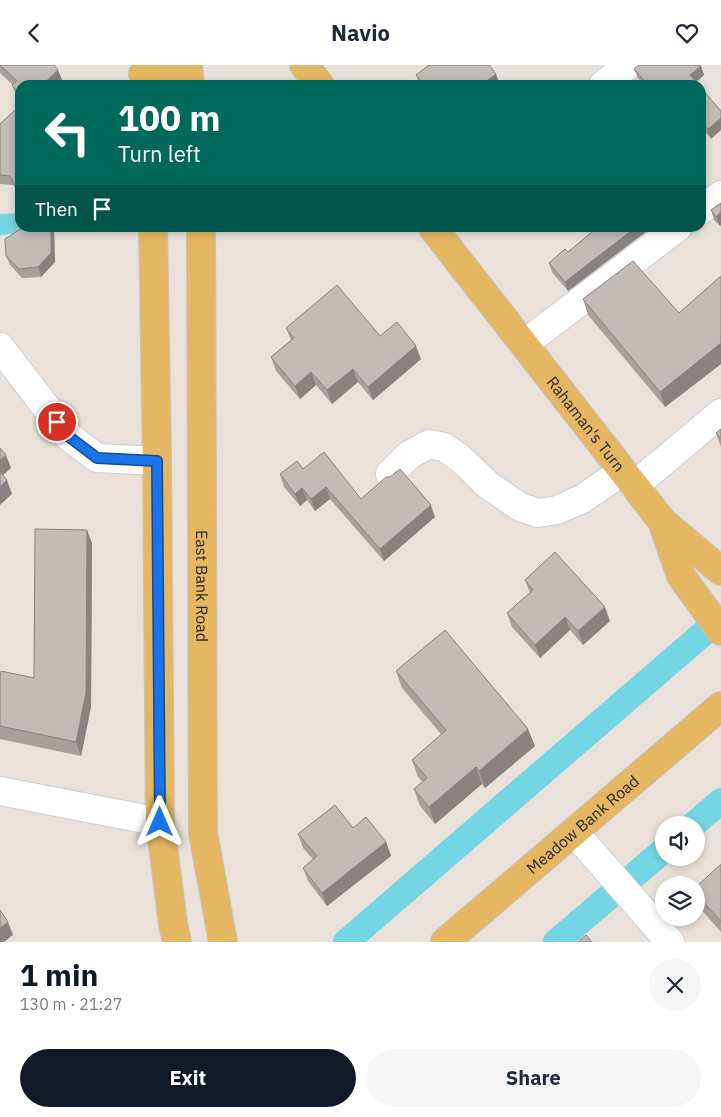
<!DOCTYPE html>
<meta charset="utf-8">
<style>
:root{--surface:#fff;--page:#f6f6f7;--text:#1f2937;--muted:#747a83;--accent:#111827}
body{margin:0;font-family:"IBM Plex Sans",sans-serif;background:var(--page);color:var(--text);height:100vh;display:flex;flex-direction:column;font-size:19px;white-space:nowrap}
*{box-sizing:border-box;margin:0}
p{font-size:16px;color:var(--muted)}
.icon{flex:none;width:28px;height:28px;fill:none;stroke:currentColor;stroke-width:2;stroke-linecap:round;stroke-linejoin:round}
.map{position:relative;height:877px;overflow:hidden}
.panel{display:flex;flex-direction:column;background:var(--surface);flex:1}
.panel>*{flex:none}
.banner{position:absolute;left:15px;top:15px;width:691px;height:152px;border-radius:15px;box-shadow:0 2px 8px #0003;background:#00695c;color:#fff;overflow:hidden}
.buttons{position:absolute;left:655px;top:751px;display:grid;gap:10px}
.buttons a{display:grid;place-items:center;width:50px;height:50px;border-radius:50%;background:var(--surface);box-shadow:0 2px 8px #0003;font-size:25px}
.pin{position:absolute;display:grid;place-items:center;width:42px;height:42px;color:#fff;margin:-21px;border:2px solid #fff;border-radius:50%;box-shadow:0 1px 5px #0007}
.me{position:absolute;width:55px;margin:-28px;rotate:0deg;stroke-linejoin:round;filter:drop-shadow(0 0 4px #0008)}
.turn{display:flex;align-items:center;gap:18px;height:105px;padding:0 20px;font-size:22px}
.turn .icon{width:65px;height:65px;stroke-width:2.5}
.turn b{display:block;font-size:35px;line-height:42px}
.then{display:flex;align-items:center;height:48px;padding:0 20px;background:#0003;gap:10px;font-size:19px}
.round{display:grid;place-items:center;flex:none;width:52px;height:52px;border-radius:26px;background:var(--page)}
.summary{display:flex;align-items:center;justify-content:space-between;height:85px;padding:0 20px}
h1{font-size:30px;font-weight:700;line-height:38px;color:var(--accent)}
.button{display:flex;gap:10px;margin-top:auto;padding:10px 20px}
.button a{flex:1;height:58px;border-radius:30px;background:var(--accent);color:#fff;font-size:20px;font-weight:700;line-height:58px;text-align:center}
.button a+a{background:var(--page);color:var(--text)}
header{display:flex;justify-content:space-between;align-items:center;height:65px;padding:0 20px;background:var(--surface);font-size:22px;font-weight:700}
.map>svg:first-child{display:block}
.water{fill:#74d5e5}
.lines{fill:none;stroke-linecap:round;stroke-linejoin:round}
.canal{stroke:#74d5e5;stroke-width:26}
.minor-casing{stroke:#c9ced9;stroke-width:30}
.major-casing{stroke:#c3c3c3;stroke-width:30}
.minor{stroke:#fff;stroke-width:28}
.major{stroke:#e6b763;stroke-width:28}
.wall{fill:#a7a19d}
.shaded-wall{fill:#888380}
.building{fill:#c2bbb7;stroke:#888380}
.route-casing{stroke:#114b97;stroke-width:12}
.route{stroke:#1a73e8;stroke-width:9}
.labels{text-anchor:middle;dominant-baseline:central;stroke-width:4;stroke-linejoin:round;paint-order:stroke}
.street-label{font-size:16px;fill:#282828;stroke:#fff}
</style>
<header><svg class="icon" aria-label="back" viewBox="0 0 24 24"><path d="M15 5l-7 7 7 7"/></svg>Navio<svg class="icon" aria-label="heart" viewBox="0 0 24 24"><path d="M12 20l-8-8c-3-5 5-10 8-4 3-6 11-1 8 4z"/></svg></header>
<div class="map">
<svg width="721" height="877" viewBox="0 0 721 877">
<rect width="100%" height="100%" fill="#e9e1da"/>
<path class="water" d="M 20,148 L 20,162 L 31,163 L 31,167 L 0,170 L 0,149 Z"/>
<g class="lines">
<path class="canal" d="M 693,760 L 721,736
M 346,877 L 721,553
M 556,877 L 664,785"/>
<g class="minor-casing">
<path id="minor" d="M 603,20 L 628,0
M 701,145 L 721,130
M 524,279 L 678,162
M 0,282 L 68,371 L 97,393 L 157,396
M 390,409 L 409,390 L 429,379 L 444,382 L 460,393 L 488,420 L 520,442 L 538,448 L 557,445 L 582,434 L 623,406
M 634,421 L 721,348
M 0,726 L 160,757
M 574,767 L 670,877"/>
</g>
<g class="major-casing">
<g id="major">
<path d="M 188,0 L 190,20"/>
<path d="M 304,0 L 320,20"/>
<path d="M 143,9 L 178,0"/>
<path d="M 153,162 L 157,396 L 160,757 L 173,859 L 177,877"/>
<path id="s1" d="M 201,162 L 203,768 L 223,877"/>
<path id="s2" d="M 432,162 L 662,456 L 681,511 L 721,566"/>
<path d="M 663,457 L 721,506"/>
<path id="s3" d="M 445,877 L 721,641"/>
</g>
</g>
<use href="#minor" class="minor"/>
<use href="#major" class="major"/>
</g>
<path class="wall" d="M 0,0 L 63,17 L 20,20 L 20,37 L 17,33 L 12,20 L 13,20 L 0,8 Z
M 701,1 L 704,10 L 696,17 L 699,20 L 644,20 L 638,13 L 634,4 Z
M 416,10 L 500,20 L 420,20 Z
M 701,23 L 711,74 L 701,62 Z
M 20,45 L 20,134 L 14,120 L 0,119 L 0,59 Z
M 721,138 L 721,160 L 720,161 L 714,155 L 711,145 Z
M 27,162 L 53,162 L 54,166 L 55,197 L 41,212 L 22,213 L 10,200 L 6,191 Z
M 598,162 L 652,162 L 568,226 L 552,207 L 549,198 L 568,187 Z
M 721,211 L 721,299 L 665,342 L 588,250 L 583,234 L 679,248 Z
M 286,263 L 380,271 L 421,294 L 373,335 L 358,317 L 332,339 L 316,320 L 300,334 L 276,306 L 271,292 L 291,275 Z
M 721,364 L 721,382 L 716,368 Z
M 303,404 L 361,434 L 435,452 L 384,496 L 330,434 L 315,446 L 307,435 L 300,441 L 284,422 L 280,409 Z
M 92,478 L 91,642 L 81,691 L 0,674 L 0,612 L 34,613 Z
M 525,515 L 610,556 L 583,580 L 570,565 L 540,593 L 512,562 L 507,548 L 530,528 Z
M 396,606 L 535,681 L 485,723 L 482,719 L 435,759 L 420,741 L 414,724 L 423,717 L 418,712 L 412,695 L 441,669 L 402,623 Z
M 353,763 L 386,777 L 391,791 L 327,841 L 308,816 L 303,803 L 313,794 L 303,783 L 298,769 Z
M 721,799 L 721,867 L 699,842 L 696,835 L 696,822 Z"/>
<path class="shaded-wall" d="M 701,1 L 704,10 L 694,19 L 690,10 Z
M 58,5 L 63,17 L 60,20 L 42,20 Z
M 496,9 L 500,20 L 481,20 Z
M 721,53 L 721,65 L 711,74 L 708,64 Z
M 721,147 L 721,160 L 720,161 L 716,152 Z
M 51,162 L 53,162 L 54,166 L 55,197 L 41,212 L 38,202 Z
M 636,162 L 652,162 L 568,226 L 565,217 Z
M 721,278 L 721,299 L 665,342 L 660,327 Z
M 416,281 L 421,294 L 373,335 L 368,322 Z
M 353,304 L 358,317 L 332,339 L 327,325 Z
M 311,307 L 316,320 L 300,334 L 295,321 Z
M 6,390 L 11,403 L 0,413 L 0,395 Z
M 7,415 L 12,429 L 0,440 L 0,422 Z
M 326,422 L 330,434 L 315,446 L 311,434 Z
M 302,423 L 307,435 L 300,441 L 295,429 Z
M 431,440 L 435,452 L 384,496 L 380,484 Z
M 87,465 L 92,478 L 91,642 L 81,691 L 76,677 Z
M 605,542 L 610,556 L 583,580 L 578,566 Z
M 565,552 L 570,565 L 540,593 L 535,580 Z
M 528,664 L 535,681 L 485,723 L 479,706 Z
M 476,702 L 482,719 L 435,759 L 429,742 Z
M 386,777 L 391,791 L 327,841 L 322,828 Z
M 8,857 L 13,870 L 4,877 L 0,877 L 0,863 Z"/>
<path class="building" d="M 0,0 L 54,0 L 58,5 L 42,20 L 20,20 L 20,30 L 12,20 L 17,16 Z
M 429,0 L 489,0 L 496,9 L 481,20 L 424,20 L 416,10 Z
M 639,0 L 700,0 L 701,1 L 690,10 L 699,20 L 648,20 L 634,4 Z
M 701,23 L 721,46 L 721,53 L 708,64 L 701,57 Z
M 15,45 L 20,45 L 20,125 L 17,124 L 10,111 L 0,110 L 0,59 Z
M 721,138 L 721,147 L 716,152 L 711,145 Z
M 27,162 L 51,162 L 51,188 L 38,202 L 19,204 L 6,191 L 5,174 L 19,165 Z
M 598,162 L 636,162 L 565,217 L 549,198 L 565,184 L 568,187 Z
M 633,196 L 679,248 L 721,211 L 721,278 L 660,327 L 583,234 Z
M 337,220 L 380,271 L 397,257 L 416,281 L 368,322 L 353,304 L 327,325 L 311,307 L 295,321 L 271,292 L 294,273 L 286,263 Z
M 721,364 L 721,374 L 716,368 Z
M 0,383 L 6,390 L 0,395 Z
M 324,387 L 361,434 L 386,412 L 390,412 L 400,404 L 431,440 L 380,484 L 326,422 L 311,434 L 302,423 L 295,429 L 280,409 L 297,396 L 303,404 Z
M 0,407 L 7,415 L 0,422 Z
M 35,464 L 87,465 L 86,628 L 76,677 L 0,661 L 0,612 L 1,606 L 34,613 Z
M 555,487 L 605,542 L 578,566 L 565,552 L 535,580 L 507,548 L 533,525 L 525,515 Z
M 445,565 L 528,664 L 479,706 L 476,702 L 429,742 L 414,724 L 427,713 L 412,695 L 446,665 L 396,606 Z
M 335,740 L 353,763 L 366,752 L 386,777 L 322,828 L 303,803 L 317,791 L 298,769 Z
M 721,799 L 721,856 L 696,829 L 696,822 Z
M 0,845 L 8,857 L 0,863 Z
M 586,870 L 592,877 L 578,877 Z"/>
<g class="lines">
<g class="route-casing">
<path id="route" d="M 57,357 L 68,371 L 97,393 L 157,396 L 160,757"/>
</g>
<use href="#route" class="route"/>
</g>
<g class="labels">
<g class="street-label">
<text stroke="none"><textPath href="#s2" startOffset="250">Rahaman's Turn</textPath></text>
<text stroke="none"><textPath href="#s1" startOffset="359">East Bank Road</textPath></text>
<text stroke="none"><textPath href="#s3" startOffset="181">Meadow Bank Road</textPath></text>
</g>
</g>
</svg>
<div class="buttons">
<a><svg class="icon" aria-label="sound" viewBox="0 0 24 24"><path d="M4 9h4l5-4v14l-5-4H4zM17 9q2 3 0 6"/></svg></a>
<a><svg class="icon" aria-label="layers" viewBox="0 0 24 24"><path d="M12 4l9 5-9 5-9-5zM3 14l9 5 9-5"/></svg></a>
</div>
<div class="pin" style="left:57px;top:357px;background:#d93025"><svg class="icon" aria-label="arrive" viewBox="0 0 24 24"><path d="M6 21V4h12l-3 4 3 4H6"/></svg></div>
<svg class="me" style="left:160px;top:757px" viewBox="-20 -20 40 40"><path d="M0-17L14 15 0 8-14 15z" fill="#1a73e8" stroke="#fff" stroke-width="4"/></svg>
<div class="banner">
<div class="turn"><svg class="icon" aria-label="left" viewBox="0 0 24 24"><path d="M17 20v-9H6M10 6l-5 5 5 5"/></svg><div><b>100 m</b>Turn left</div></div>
<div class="then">Then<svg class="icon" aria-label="arrive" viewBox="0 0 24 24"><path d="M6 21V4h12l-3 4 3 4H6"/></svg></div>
</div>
</div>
<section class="panel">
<div class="summary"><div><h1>1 min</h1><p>130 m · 21:27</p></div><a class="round"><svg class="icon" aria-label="close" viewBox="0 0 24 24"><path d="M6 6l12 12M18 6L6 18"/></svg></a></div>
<div class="button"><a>Exit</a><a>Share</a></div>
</section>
